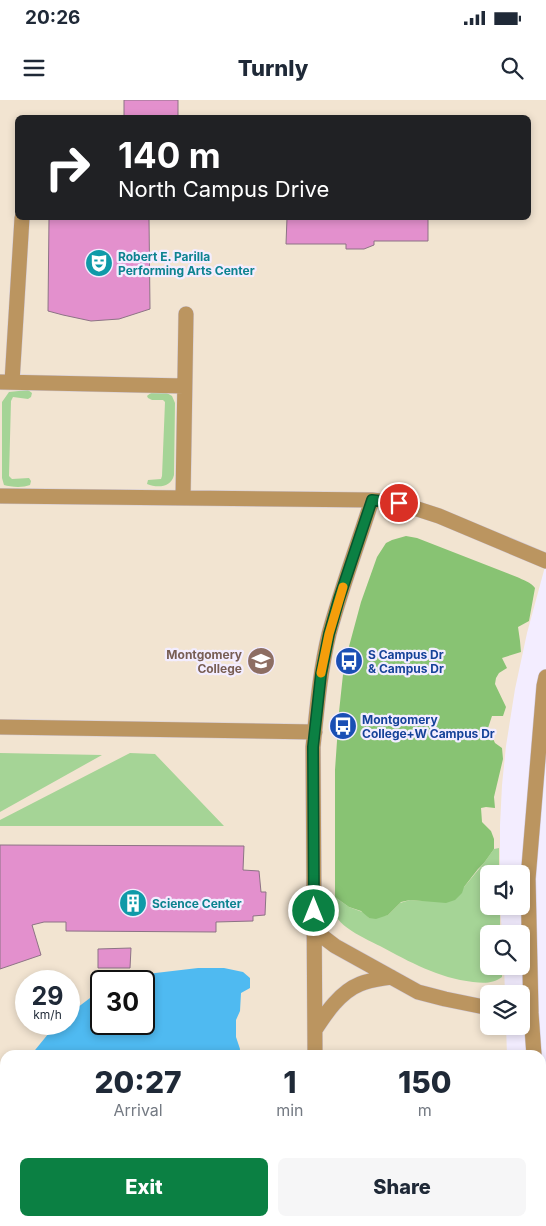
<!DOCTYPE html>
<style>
:root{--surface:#fff;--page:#f6f6f7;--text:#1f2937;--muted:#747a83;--accent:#0b8043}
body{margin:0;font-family:Inter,sans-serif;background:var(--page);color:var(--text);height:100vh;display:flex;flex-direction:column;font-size:19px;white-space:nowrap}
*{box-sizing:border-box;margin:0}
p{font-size:16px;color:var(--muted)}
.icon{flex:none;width:28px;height:28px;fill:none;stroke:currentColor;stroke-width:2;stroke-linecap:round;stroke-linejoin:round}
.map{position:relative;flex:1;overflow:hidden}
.panel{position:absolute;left:0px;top:950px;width:546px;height:176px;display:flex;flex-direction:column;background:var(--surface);border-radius:15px 15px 0 0;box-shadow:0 2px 8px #0003}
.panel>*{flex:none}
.hud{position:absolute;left:15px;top:15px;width:516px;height:105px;border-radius:8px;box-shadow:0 2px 8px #0003;background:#202124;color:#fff;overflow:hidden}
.controls{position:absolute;left:480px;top:765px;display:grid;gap:10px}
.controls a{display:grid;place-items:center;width:50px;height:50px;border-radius:8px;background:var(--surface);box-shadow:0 2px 8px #0003;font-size:25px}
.speed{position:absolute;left:15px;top:870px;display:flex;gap:10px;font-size:25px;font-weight:700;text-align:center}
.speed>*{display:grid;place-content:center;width:65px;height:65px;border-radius:50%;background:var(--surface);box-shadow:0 2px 8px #0003;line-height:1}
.speed small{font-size:12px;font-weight:400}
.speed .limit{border:2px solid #111;border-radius:8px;background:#fff;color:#111}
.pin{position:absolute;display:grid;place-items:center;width:42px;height:42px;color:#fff;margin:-21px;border:2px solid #fff;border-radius:50%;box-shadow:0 1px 5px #0007}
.me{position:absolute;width:55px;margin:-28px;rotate:0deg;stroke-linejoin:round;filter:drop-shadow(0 0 4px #0008)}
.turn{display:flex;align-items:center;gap:18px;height:105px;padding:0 20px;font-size:22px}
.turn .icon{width:65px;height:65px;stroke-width:2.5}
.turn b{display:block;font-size:35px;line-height:42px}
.eta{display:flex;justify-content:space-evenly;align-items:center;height:85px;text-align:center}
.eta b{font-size:30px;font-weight:800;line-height:35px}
.action{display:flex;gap:10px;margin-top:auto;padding:10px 20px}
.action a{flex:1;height:58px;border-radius:8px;background:var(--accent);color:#fff;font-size:20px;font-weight:800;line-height:58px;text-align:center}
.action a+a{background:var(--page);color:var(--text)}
.status{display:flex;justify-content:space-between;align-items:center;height:35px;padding:0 25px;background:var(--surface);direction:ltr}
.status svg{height:14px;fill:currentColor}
header{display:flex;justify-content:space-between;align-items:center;height:65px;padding:0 20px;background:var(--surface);font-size:22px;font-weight:800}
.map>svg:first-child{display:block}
.education{fill:#f2e4d1;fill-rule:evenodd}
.green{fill:#a5d496}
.forest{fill:#88c373}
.water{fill:#4fbaf1}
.building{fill:#e390cd;stroke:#8d7385}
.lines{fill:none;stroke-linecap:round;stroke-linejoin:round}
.minor-casing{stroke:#cfc9da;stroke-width:16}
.minor{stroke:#bb9560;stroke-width:15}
.route-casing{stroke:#07532c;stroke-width:12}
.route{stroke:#0b8043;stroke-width:9}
.slow{stroke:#f59e0b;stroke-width:9}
.labels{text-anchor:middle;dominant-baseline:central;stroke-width:4.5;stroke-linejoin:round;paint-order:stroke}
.culture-label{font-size:12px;font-weight:bold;fill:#0d838f;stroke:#f3edff;text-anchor:start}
.education-label{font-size:12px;font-weight:bold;fill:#785e54;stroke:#f3edff;text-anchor:end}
.transit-label{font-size:12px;font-weight:bold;fill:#164399;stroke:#f3edff;text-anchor:start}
</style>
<div class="status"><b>20:26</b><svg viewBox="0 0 49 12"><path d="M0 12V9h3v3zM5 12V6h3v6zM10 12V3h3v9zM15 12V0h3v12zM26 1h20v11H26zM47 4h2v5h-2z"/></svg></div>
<header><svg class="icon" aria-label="menu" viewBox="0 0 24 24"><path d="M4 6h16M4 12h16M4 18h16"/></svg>Turnly<svg class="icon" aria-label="search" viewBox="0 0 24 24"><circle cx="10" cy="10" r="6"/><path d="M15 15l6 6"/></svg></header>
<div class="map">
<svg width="546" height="1126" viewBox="0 0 546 1126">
<rect width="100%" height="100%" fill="#f3edff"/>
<path class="education" d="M 0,0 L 546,0 L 546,463 L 527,533 L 515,589 L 506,646 L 502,685 L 500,725 L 500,774 L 489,774 L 489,806 L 500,806 L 502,834 L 489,834 L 489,866 L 504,866 L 505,894 L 489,894 L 489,926 L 506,926 L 507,955 L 5,955 L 5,1121 L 512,1121 L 512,1126 L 0,1126 ZM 18,18 L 529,18 L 529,118 L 18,118 ZM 26,881 L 69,881 L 69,924 L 26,924 ZM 101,881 L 144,881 L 144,924 L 101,924 Z"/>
<path class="green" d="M 28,290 L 32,293 L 31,297 L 28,299 L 13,297 L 11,301 L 9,376 L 12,379 L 29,378 L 31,381 L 30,385 C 23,388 10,387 4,385 L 2,378 L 2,302 L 9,292 Z
M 165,292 L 172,296 L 175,303 L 174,375 C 171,388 157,388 147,384 L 148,380 L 161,379 L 162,376 L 165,302 L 163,300 L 152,300 L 148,298 L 147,296 C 151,291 159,292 165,292 Z
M 0,653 L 102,655 L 0,712 Z
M 130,653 L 155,654 L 224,726 L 0,726 L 0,720 Z
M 499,748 L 499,774 L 489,774 L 489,806 L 500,806 L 500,834 L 489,834 L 489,866 L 502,866 L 502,877 C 493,884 483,883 473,882 C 438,878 410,862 380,846 C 366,839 343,829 336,816 C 333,810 335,803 335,797 L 349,807 L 365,813 L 369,818 L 388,815 L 400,803 L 410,800 L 423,801 L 464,787 L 484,763 L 494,749 Z"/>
<path class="forest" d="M 406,436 L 417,438 L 517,477 C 523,480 531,482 535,488 L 529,521 L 518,527 L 520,541 L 521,552 L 502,558 L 507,568 L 499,573 L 496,578 L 495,584 L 506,607 L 503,616 L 492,616 L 488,628 L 495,643 L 502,648 L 503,659 L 494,697 L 495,708 L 486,707 L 481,708 L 482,722 L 491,731 L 494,739 L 494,749 L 484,763 L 478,769 L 464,787 L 462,793 L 455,800 L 446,803 L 410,800 L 401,802 L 388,815 L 376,819 L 369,818 L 361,811 L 349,807 L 335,797 L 335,670 L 339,612 L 344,565 L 361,502 L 377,457 L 386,443 L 392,440 Z"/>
<path class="water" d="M 198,868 L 224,868 L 243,872 L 250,878 L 250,888 L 241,893 L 240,911 L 236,920 L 236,937 L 240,949 L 239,955 L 31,955 L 53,928 L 58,924 L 69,924 L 69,914 L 90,898 L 101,898 L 101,924 L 144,924 L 144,881 L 142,881 L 147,874 Z
M 5,976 L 5,1095 L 0,1095 L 0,980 Z"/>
<path class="building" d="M 124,0 L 178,0 L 178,18 L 124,18 Z
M 49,118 L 149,118 L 150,209 L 119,219 L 91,221 L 63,215 L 48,211 Z
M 287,118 L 428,118 L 428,141 L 374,141 L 374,145 L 364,149 L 346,149 L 346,144 L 286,144 Z
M 0,745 L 244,746 L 243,770 L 259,771 L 261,792 L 266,792 L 265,815 L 253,816 L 253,821 L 216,822 L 216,832 L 66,831 L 66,822 L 44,822 L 32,825 L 41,855 L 0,869 Z
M 131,848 L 130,868 L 98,868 L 98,849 Z"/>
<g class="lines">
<g class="minor-casing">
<path id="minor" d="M 0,282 L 184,286
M 12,282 L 22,118
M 0,396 L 372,400 L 399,403 L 439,416 L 546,461
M 183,398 L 186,214
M 0,627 L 315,632
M 314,830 L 335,846 L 418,892 L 445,899 L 489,908
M 315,930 C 326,913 340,892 360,884 C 370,880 380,879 391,877
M 315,955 L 313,647 C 317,609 320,571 329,534 C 341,489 358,444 372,400
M 534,955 L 531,913 L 528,779 L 544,586 L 546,577
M 541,1018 L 546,1019
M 541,1049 L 546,1109
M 0,1125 L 150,1126
M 203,1126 L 224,1125 L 245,1121"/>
</g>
<use href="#minor" class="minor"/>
</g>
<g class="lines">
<g class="route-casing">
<path id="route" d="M 314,811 L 313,647 L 321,574 L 329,534 L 339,499 L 372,400 L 399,403"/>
</g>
<use href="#route" class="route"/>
<path class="slow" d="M 321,573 L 329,534 L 343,487"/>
</g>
<defs>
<g id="theatre-disc" transform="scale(1.4375)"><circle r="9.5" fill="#0f9aa8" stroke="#f3edff"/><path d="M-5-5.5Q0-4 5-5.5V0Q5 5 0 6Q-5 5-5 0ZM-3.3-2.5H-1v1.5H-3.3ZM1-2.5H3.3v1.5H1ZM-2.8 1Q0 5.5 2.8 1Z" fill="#fff"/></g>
<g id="university-disc" transform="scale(1.4375)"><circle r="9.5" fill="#8d6e63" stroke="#f3edff"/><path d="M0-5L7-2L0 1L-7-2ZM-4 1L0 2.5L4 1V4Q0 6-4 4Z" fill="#fff"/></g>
<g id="bus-disc" transform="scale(1.4375)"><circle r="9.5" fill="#1a4fb4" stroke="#f3edff"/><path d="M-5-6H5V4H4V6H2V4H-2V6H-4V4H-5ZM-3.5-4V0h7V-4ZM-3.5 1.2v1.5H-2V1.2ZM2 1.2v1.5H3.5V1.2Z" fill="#fff"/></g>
<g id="building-disc" transform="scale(1.4375)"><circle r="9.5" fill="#0f9aa8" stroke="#f3edff"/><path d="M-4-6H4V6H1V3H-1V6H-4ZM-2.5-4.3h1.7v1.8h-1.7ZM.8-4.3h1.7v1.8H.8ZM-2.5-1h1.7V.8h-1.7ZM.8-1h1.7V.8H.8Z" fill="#fff"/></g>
</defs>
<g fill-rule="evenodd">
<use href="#theatre-disc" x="99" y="163"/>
<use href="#university-disc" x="261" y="561"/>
<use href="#bus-disc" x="349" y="561"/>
<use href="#bus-disc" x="343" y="626"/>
<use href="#building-disc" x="133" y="803"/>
</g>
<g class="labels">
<g class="culture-label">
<text x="118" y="156">Robert E. Parilla<tspan x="118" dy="14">Performing Arts Center</tspan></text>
<text x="152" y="803">Science Center</text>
</g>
<g class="education-label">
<text x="242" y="554">Montgomery<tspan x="242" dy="14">College</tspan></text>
</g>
<g class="transit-label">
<text x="368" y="554">S Campus Dr<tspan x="368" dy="14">&amp; Campus Dr</tspan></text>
<text x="362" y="619">Montgomery<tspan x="362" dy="14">College+W Campus Dr</tspan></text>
</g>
</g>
</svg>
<div class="controls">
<a><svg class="icon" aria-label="sound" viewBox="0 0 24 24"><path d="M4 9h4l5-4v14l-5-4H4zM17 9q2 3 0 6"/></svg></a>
<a><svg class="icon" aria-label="search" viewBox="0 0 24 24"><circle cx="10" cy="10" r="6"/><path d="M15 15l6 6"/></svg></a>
<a><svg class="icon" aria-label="layers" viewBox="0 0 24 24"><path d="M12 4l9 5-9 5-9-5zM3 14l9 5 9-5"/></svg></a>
</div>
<div class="speed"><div>29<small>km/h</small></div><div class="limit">30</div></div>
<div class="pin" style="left:399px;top:403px;background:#d93025"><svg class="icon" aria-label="arrive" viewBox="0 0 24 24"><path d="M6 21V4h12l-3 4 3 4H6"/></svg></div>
<svg class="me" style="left:314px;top:811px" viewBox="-20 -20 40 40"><circle r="17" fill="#0b8043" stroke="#fff" stroke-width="3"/><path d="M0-11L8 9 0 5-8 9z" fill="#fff"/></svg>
<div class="hud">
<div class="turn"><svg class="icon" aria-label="right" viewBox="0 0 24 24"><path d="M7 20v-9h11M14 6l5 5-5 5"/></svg><div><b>140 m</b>North Campus Drive</div></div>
</div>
<section class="panel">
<div class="eta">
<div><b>20:27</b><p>Arrival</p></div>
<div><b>1</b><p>min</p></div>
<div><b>150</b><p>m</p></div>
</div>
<div class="action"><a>Exit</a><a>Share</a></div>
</section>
</div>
